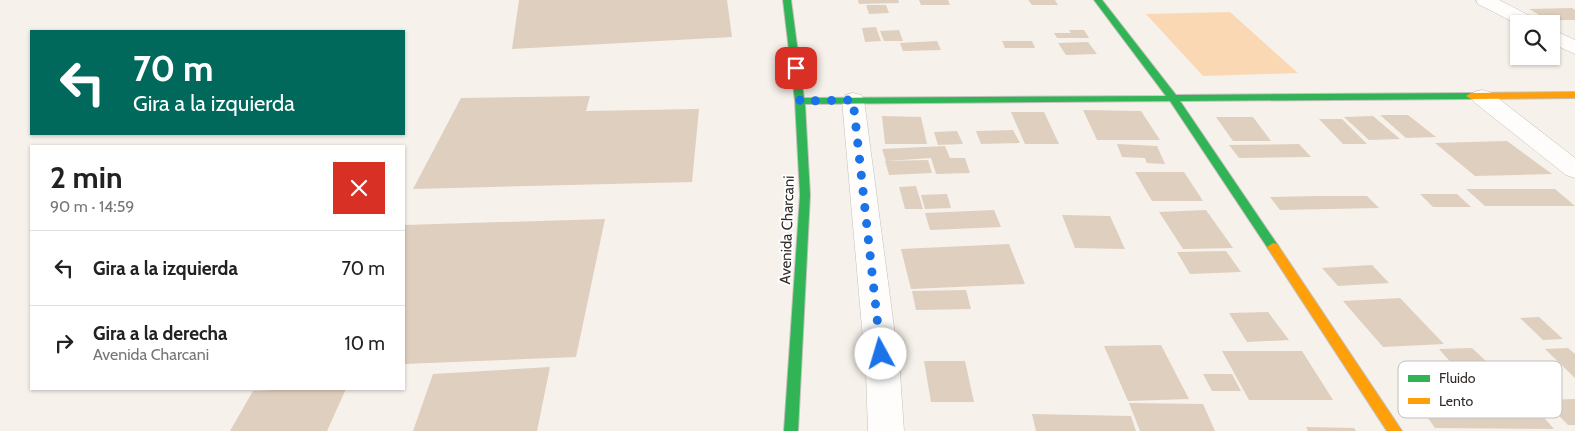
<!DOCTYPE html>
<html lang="es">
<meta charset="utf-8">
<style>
:root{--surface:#fff;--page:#f2f2f2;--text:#222;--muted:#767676;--line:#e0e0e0}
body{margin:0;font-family:Cabin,sans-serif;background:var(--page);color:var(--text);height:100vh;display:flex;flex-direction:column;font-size:19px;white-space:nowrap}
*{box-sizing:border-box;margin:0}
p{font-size:16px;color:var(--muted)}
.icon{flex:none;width:28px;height:28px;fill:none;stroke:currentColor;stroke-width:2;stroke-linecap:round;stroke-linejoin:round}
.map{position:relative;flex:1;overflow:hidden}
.drawer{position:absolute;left:30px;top:145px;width:375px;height:245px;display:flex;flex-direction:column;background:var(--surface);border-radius:0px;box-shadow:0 1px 4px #0004}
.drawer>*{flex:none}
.hud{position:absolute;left:30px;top:30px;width:375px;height:105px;border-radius:0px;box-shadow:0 1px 4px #0004;background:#00695c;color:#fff;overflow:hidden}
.tools{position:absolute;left:1510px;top:15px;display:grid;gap:10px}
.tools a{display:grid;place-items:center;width:50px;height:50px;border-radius:0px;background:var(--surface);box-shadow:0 1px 4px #0004;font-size:25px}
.pin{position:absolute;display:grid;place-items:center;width:42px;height:42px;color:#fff;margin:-21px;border-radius:10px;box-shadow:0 2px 8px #0006}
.me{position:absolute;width:55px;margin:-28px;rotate:354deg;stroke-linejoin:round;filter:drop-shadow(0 0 4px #0008)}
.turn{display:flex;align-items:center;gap:18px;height:105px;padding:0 20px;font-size:22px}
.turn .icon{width:65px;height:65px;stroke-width:2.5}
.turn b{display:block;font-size:35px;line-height:42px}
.round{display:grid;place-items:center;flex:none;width:52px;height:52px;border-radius:0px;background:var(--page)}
.headline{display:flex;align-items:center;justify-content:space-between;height:85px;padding:0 20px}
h1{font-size:30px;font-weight:700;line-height:38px}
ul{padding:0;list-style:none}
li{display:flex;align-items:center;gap:15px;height:75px;padding:0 20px;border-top:1px solid var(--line)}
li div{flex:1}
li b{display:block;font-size:19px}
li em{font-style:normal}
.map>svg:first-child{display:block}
.green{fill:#fad8b4}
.building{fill:#dfcfbe}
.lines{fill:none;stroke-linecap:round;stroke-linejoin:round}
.street-casing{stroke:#c4c0bb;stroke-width:1}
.fast-casing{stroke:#c4c0bb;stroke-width:2}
.slow-casing{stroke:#c4c0bb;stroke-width:2}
.street{fill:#fefdfc;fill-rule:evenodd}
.fast{fill:#30b455;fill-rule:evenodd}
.slow{fill:#ff9f0a;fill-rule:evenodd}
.route{stroke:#1a73e8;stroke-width:9;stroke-dasharray:0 16.2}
.labels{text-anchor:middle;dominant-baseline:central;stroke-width:4;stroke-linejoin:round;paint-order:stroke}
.street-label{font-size:15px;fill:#312c28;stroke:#fff}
.key{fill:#fff;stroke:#c1c0be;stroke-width:1}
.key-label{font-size:14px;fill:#312c28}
</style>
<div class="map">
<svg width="1575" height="431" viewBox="0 0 1575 431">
<rect width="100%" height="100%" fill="#f7f1eb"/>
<path class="green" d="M 1230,12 L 1298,73 L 1203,76 L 1146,14 Z"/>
<path class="building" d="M 519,0 L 727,0 L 732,37 L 512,49 Z
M 858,0 L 898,0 L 899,3 L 859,4 Z
M 919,0 L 948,0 L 950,5 L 921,5 Z
M 1028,0 L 1055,0 L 1058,5 L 1032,5 Z
M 866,5 L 886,5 L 889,13 L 869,14 Z
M 1572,8 L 1575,10 L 1575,20 L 1548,20 L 1529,9 Z
M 876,27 L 881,41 L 865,42 L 862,28 Z
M 899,30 L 903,41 L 884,41 L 880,31 Z
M 1069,30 L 1084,30 L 1089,38 L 1057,38 L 1054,33 L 1071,33 Z
M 937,41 L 941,50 L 903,51 L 900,43 Z
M 1002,41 L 1032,41 L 1035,48 L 1005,48 Z
M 1088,42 L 1097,54 L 1066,55 L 1058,43 Z
M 590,96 L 586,111 L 699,109 L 692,182 L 413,189 L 461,98 Z
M 1083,110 L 1141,111 L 1160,140 L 1097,140 Z
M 1011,112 L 1044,112 L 1059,144 L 1025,144 Z
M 1380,115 L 1408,115 L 1436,137 L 1406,138 Z
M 882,116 L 921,117 L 927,144 L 885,144 Z
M 1373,116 L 1400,139 L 1369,140 L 1344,117 Z
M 1216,117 L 1253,117 L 1271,141 L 1233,141 Z
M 1319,119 L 1342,119 L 1367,144 L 1343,144 Z
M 1013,130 L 1020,143 L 981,144 L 976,131 Z
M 957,131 L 963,144 L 938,145 L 934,132 Z
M 1507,141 L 1552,174 L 1475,176 L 1435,143 Z
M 1117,144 L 1157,146 L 1165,164 L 1147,163 L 1145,158 L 1122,157 Z
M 1299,144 L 1311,157 L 1239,158 L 1229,145 Z
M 945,146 L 950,158 L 965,158 L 970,173 L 936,174 L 931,158 L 886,161 L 882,149 Z
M 928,160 L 932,173 L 889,175 L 885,161 Z
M 1135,172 L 1184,172 L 1203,201 L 1152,201 Z
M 916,186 L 923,209 L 905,209 L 899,187 Z
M 1466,189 L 1555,189 L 1575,206 L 1485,206 Z
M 947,194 L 951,208 L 925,209 L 921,195 Z
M 1420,194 L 1457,194 L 1471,207 L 1433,207 Z
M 1317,196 L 1367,196 L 1379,208 L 1280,210 L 1270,197 Z
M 994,210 L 1001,227 L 930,230 L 925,213 Z
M 1206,210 L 1233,248 L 1183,249 L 1159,212 Z
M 1062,215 L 1110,216 L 1125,249 L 1075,248 Z
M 605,219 L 576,357 L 404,364 L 404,225 Z
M 1009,244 L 1025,284 L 911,289 L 901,249 Z
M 1226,251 L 1241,272 L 1190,274 L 1177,252 Z
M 1372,265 L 1389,283 L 1338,286 L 1322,268 Z
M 966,290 L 971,309 L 916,310 L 912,291 Z
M 1400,298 L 1444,344 L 1383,347 L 1343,301 Z
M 1268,312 L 1289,340 L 1247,342 L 1229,313 Z
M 1539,317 L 1563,339 L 1543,340 L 1520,318 Z
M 1161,345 L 1189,399 L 1128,401 L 1104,346 Z
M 1472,348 L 1489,364 L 1454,366 L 1439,349 Z
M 1568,348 L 1575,354 L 1575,378 L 1545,349 Z
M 1222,351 L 1302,351 L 1333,400 L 1249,400 Z
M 924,361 L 965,361 L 974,402 L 931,402 Z
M 550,367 L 537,431 L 413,431 L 433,374 Z
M 1203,374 L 1232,374 L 1241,391 L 1212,391 Z
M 294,389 L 346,389 L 327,431 L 230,431 L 253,391 Z
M 1575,399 L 1575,425 L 1568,425 L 1543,400 Z
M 1129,403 L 1203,404 L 1215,431 L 1140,431 Z
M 1418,404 L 1533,405 L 1554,429 L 1435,428 Z
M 1032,414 L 1131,416 L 1136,431 L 1036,431 Z
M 1306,427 L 1354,428 L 1356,431 L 1308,431 Z"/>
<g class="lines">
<g class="street-casing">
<path id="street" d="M 1476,0 L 1499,0 L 1538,20 L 1541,24 L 1519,24 L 1519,25 L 1478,4 Z
M 1551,29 L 1575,40 L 1575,54 L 1551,43 Z
M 1482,90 L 1490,92 L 1575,158 L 1575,178 L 1566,175 L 1474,102 L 1471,97 L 1474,92 Z
M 853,93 L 861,95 L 864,100 L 900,373 L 904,431 L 868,431 L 866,373 L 842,100 L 845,95 Z"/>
</g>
<g class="fast-casing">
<path id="fast" d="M 783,0 L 791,0 L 804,98 L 1166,96 L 1094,0 L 1102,0 L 1176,95 L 1471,93 L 1476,96 L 1471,99 L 1180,101 L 1279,247 L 1273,251 L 1269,250 L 1170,101 L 805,104 L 810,195 L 798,431 L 784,431 L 800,195 L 795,101 Z"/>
</g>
<g class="slow-casing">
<path id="slow" d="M 1575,92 L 1575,98 L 1471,99 L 1466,96 L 1471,93 Z
M 1273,243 L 1277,244 L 1402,431 L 1387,431 L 1267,247 Z"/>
</g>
<use href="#street" class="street"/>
<use href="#fast" class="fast"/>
<use href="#slow" class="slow"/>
</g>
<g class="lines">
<path class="route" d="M 796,68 L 800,101 L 853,100 L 881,354"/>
</g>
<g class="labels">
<g class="street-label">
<text transform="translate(787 230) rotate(-88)">Avenida Charcani</text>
</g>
</g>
<rect x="1398" y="361" width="164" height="57" rx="8" class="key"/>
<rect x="1408" y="375" width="22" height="7" fill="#30b455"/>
<rect x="1408" y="398" width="22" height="6" fill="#ff9f0a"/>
<g class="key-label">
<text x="1439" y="383">Fluido</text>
<text x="1439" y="406">Lento</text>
</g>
</svg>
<div class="tools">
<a><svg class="icon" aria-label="search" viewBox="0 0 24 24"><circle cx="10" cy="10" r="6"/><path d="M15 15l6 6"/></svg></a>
</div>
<div class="pin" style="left:796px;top:68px;background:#d93025"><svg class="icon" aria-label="arrive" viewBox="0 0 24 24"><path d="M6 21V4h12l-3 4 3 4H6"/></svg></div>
<svg class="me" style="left:881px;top:354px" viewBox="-20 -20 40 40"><circle r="19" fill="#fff"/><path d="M0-13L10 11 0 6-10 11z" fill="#1a73e8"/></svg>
<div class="hud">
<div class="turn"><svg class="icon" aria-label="left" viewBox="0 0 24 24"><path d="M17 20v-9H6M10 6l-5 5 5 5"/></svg><div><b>70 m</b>Gira a la izquierda</div></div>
</div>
<section class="drawer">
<div class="headline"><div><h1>2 min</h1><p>90 m · 14:59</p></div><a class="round" style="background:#d93025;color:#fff"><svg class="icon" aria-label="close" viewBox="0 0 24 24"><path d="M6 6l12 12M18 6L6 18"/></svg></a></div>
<ul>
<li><svg class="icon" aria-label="left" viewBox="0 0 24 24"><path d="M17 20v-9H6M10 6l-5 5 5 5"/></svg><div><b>Gira a la izquierda</b></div><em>70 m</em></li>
<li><svg class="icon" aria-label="right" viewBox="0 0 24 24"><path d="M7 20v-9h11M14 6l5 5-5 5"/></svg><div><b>Gira a la derecha</b><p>Avenida Charcani</p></div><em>10 m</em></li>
</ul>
</section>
</div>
